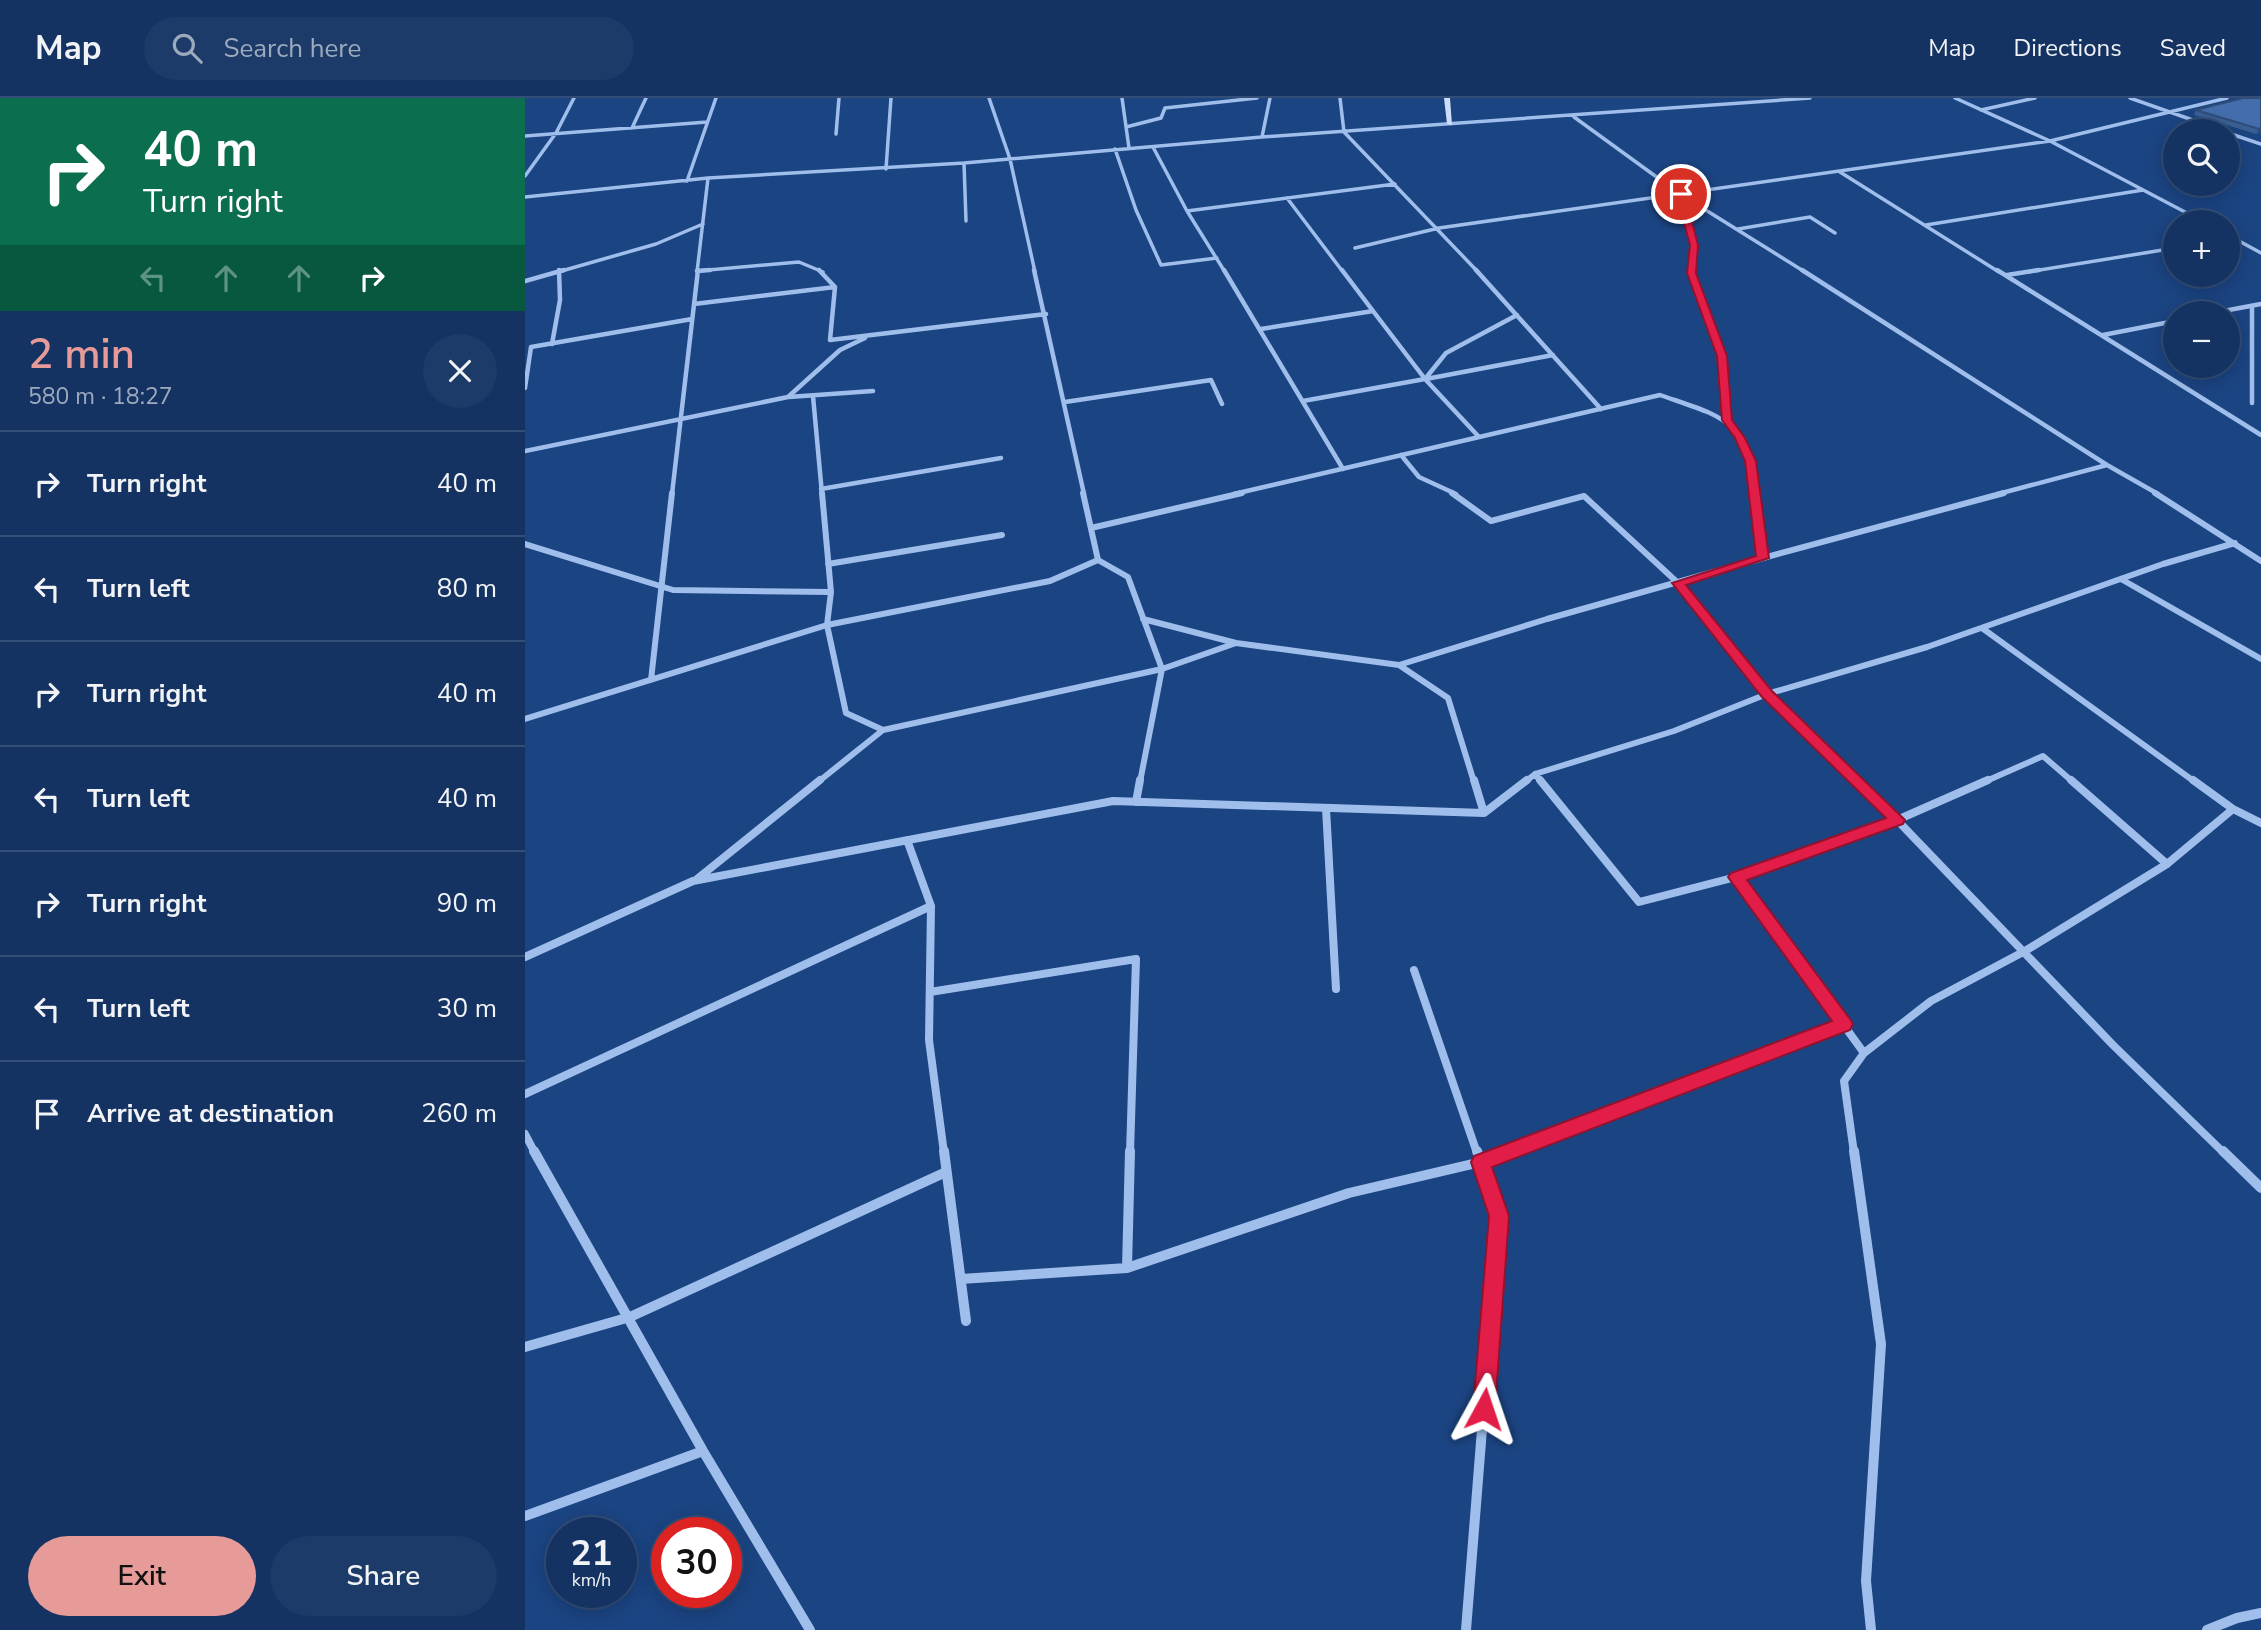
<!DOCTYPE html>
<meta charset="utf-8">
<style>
:root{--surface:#143362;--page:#1d3b68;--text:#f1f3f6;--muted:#9daabe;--line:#334e77;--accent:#e69b98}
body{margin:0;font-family:"Nunito Sans",sans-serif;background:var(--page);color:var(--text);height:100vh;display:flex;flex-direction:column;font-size:26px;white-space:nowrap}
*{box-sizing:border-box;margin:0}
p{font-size:23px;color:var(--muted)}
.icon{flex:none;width:38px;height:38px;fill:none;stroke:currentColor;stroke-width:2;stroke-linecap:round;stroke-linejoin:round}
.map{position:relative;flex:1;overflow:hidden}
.details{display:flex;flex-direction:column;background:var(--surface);width:525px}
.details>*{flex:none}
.guide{background:#0b6e4f;color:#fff;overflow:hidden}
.buttons{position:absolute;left:1638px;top:21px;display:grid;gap:14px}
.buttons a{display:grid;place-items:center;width:77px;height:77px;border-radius:50%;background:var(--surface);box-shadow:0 4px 18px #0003,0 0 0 2px var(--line);font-size:35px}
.speed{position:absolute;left:21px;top:1419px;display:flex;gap:14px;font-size:35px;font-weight:700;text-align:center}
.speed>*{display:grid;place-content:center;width:91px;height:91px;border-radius:50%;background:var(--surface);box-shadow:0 4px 18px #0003,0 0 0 2px var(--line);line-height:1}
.speed small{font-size:18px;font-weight:400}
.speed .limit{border:10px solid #d22;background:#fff;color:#111}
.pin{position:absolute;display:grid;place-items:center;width:60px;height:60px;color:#fff;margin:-30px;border:4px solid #fff;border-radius:50%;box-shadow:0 2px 7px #0007}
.me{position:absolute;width:77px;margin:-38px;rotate:5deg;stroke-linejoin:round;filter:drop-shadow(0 0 5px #0008)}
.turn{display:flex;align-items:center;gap:24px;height:147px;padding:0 28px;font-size:32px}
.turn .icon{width:91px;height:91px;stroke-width:2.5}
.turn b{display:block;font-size:49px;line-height:60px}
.lanes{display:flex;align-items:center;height:66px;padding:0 28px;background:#0003;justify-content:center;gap:35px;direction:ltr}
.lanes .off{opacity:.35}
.round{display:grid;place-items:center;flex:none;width:74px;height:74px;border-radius:37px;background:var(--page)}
.overview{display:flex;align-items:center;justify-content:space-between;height:119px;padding:0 28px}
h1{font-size:42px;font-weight:600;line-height:52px;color:var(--accent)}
.action{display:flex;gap:14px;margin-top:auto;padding:14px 28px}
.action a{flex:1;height:80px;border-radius:42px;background:var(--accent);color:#111;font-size:28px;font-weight:600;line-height:80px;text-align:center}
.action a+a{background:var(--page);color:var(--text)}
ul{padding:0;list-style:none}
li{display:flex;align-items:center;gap:21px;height:105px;padding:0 28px;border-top:2px solid var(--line)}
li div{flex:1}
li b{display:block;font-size:26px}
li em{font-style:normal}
header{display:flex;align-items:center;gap:42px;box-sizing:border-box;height:98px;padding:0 35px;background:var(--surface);border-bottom:2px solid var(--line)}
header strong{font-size:33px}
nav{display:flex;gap:38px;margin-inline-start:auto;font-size:24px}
.search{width:490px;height:63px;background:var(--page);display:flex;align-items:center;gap:18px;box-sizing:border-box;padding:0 24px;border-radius:38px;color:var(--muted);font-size:26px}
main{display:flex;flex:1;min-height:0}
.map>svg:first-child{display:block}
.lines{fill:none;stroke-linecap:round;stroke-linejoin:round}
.street-far4{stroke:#9fbeeb;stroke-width:3.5}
.street-far3{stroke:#9fbeeb;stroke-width:4.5}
.street-far2{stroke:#9fbeeb;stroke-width:6}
.street-far1{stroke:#9fbeeb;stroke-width:8}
.street{stroke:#9fbeeb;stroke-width:10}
.secondary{fill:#cbddf8;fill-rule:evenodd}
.wall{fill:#3a5f93}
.shaded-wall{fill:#2f4d78}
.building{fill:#436eab;stroke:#2f4d78;stroke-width:2}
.route{fill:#e11d48;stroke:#92132f;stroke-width:2}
</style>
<header>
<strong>Map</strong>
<div class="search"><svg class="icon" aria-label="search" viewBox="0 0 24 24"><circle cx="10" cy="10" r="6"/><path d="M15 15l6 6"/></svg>Search here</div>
<nav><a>Map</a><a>Directions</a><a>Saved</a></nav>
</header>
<main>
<section class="details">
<div class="guide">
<div class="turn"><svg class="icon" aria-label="right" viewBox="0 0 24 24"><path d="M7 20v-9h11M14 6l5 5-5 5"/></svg><div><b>40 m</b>Turn right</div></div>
<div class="lanes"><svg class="icon off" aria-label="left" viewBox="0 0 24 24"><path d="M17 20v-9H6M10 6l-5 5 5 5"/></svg><svg class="icon off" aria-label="ahead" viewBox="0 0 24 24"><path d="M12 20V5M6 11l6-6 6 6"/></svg><svg class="icon off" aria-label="ahead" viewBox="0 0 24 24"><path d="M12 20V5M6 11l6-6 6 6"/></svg><svg class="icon" aria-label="right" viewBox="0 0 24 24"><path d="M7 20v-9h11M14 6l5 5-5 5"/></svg></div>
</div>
<div class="overview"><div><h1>2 min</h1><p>580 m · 18:27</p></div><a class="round"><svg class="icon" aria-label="close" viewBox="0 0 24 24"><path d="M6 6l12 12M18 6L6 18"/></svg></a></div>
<ul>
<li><svg class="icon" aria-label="right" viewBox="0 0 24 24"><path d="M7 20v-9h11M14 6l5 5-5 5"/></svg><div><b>Turn right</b></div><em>40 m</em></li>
<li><svg class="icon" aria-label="left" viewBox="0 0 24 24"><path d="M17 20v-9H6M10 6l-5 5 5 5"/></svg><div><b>Turn left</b></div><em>80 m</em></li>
<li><svg class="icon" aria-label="right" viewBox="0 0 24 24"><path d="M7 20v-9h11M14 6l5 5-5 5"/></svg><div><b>Turn right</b></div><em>40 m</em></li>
<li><svg class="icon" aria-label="left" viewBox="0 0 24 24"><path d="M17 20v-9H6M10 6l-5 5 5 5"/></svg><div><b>Turn left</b></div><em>40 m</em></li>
<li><svg class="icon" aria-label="right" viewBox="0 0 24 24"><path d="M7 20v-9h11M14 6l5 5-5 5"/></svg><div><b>Turn right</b></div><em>90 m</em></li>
<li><svg class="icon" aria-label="left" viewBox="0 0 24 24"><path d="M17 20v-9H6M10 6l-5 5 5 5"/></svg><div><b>Turn left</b></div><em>30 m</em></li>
<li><svg class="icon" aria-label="arrive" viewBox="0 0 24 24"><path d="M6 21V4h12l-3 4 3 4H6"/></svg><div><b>Arrive at destination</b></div><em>260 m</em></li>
</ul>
<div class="action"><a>Exit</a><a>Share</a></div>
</section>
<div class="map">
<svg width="1736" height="1532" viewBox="0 0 1736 1532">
<rect width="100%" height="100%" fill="#1b4482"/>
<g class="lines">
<path class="street-far4" d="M 464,0 L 485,61 L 510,174
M 597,0 L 604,50
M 815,0 L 819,34 L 953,174
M 1430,0 L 1525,43 L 1679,124
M 1605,0 L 1699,33
M 1456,12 L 1510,0
M 1049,19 L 1155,96 L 1280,174
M 601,29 L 636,20 L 640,10 L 732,0
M 107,30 L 121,0
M 1703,35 L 1736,46
M 311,36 L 314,0
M 0,38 L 182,24
M 737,39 L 745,0
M 628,49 L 662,113 L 700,174
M 590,51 L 611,112 L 636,167 L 692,160
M 439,65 L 441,123
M 361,71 L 366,0
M 1315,74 L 1474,174
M 0,78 L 31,35 L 49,0
M 162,83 L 191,0
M 1155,96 L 1169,147 L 1166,174
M 0,99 L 183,80 L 439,65 L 737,39 L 1285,0
M 762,100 L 818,174
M 662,113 L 870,86
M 1401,127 L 1618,92
M 1213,131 L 1285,119 L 1310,135
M 1703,137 L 1736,155
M 830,150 L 914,130 L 1525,43 L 1702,0
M 172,173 L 274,164 L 298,174
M 33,174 L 131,146 L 178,126
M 172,174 L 183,80
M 1503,174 L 1650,150"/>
<path class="street-far3" d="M 294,172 L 310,189
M 509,172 L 559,396
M 699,172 L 818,371
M 951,172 L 1076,311
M 1166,172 L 1197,258 L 1202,322
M 1277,172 L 1582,367 L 1633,396
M 1472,172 L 1736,337
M 172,173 L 185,172
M 1482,177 L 1514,172
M 0,183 L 39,172
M 169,206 L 310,189 L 305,242 L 521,216
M 1727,208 L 1727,305
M 848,213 L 900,281 L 954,339
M 1688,215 L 1736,206
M 736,231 L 848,213 L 817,172
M 1578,237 L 1650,223
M 27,246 L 35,202 L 34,172
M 901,281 L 1028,257
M 0,290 L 6,249 L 167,221
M 288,298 L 297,396
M 264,299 L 348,293
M 778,303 L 900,281 L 921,255 L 992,217
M 540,304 L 686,282 L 697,306
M 0,353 L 263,299 L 315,252 L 340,240
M 876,357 L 894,379 L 931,396
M 296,391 L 476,360
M 147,396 L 173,172
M 709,396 L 1135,297 C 1201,320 1220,320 1231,396
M 1473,396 L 1582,367"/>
<path class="street-far2" d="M 297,395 L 306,494
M 927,395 L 966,423 L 1059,398 L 1153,485 L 1242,596 L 1333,684
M 1630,395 L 1736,463
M 566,430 L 717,395
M 0,446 L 148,492 L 306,494 L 302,527 L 0,621
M 1238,460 L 1479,395
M 573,462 L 603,479 L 637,571 L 615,684
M 303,466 L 477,437
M 1596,481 L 1736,561
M 618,521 L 711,545 L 874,567 L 923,600 L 949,684
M 1457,530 L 1670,684
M 874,567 L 1022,521 L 1238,460 L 1231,395
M 126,582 L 147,395
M 358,632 L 321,615 L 302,527 L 525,483 L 573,462 L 558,395
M 1010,676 L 1016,684
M 293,684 L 358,632 L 637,571 L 711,545
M 1000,684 L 1010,676 L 1149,633 L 1242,596 L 1402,549 L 1638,466 L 1710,445
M 1459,684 L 1518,658 L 1548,684"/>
<path class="street-far1" d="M 949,682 L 959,715
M 1015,682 L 1114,804 L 1211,779 L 1372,722 L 1588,947 L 1699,1055
M 1331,682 L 1372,722 L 1463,682
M 1546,682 L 1642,766
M 1668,682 L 1708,711 L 1736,725
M 611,704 L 615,682
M 801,710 L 811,891
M 382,742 L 406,808
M 1211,779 L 1339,955
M 172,781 L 295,682
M 0,859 L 168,783 L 588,703 L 959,715 L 1002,682
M 889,872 L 952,1055
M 405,894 L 611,861 L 605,1055
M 0,996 L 406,808 L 404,942 L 419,1055
M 0,1036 L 10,1055
M 981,1055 L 1319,926
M 1329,1055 L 1319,983 L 1339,955 L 1406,903 L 1500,853 L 1642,766 L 1708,711"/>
<path class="street" d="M 9,1053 L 178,1353 L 285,1532
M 419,1053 L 441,1223
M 1329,1053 L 1356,1246 L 1341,1483 L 1346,1532
M 1698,1053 L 1736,1090
M 602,1170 L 605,1053
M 436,1181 L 602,1170 L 824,1095 L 956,1064 L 985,1053
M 0,1249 L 105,1219 L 421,1074
M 0,1418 L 178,1353
M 941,1532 L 974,1118 L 952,1053
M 1682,1532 L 1712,1520 L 1736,1515"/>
<path class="secondary" d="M 919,0 L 925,0 L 927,27 L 922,26 Z"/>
</g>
<path class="wall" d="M 1736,0 L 1736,35 L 1731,36 L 1669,17 L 1671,12 Z"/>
<path class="shaded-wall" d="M 1736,30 L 1736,35 L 1731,36 L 1734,31 Z"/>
<path class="building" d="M 1718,0 L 1736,0 L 1736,30 L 1734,31 L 1671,12 Z"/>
<path class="route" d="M 1156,94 L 1160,96 L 1173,147 L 1171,175 L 1202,258 L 1207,322 L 1220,340 L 1231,363 L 1244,460 L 1161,487 L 1247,593 L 1380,722 L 1378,726 L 1222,782 L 1325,921 L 1328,926 L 1325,932 L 967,1069 L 984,1118 L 970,1311 L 967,1319 L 959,1322 L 951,1319 L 948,1311 L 964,1118 L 946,1064 L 949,1058 L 1307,923 L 1203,779 L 1206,775 L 1361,720 L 1237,599 L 1147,485 L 1231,458 L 1220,363 L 1210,340 L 1197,322 L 1192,258 L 1162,175 L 1165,147 L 1151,96 Z"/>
</svg>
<div class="buttons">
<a><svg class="icon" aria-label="search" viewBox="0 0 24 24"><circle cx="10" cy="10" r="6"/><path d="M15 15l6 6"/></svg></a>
<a>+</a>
<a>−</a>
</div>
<div class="speed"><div>21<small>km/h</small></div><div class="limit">30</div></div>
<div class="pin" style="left:1156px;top:96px;background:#d93025"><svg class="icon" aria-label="arrive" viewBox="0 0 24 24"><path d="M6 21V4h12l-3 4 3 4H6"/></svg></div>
<svg class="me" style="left:959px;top:1311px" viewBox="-20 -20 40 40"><path d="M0-17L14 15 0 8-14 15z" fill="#e11d48" stroke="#fff" stroke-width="4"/></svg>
</div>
</main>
